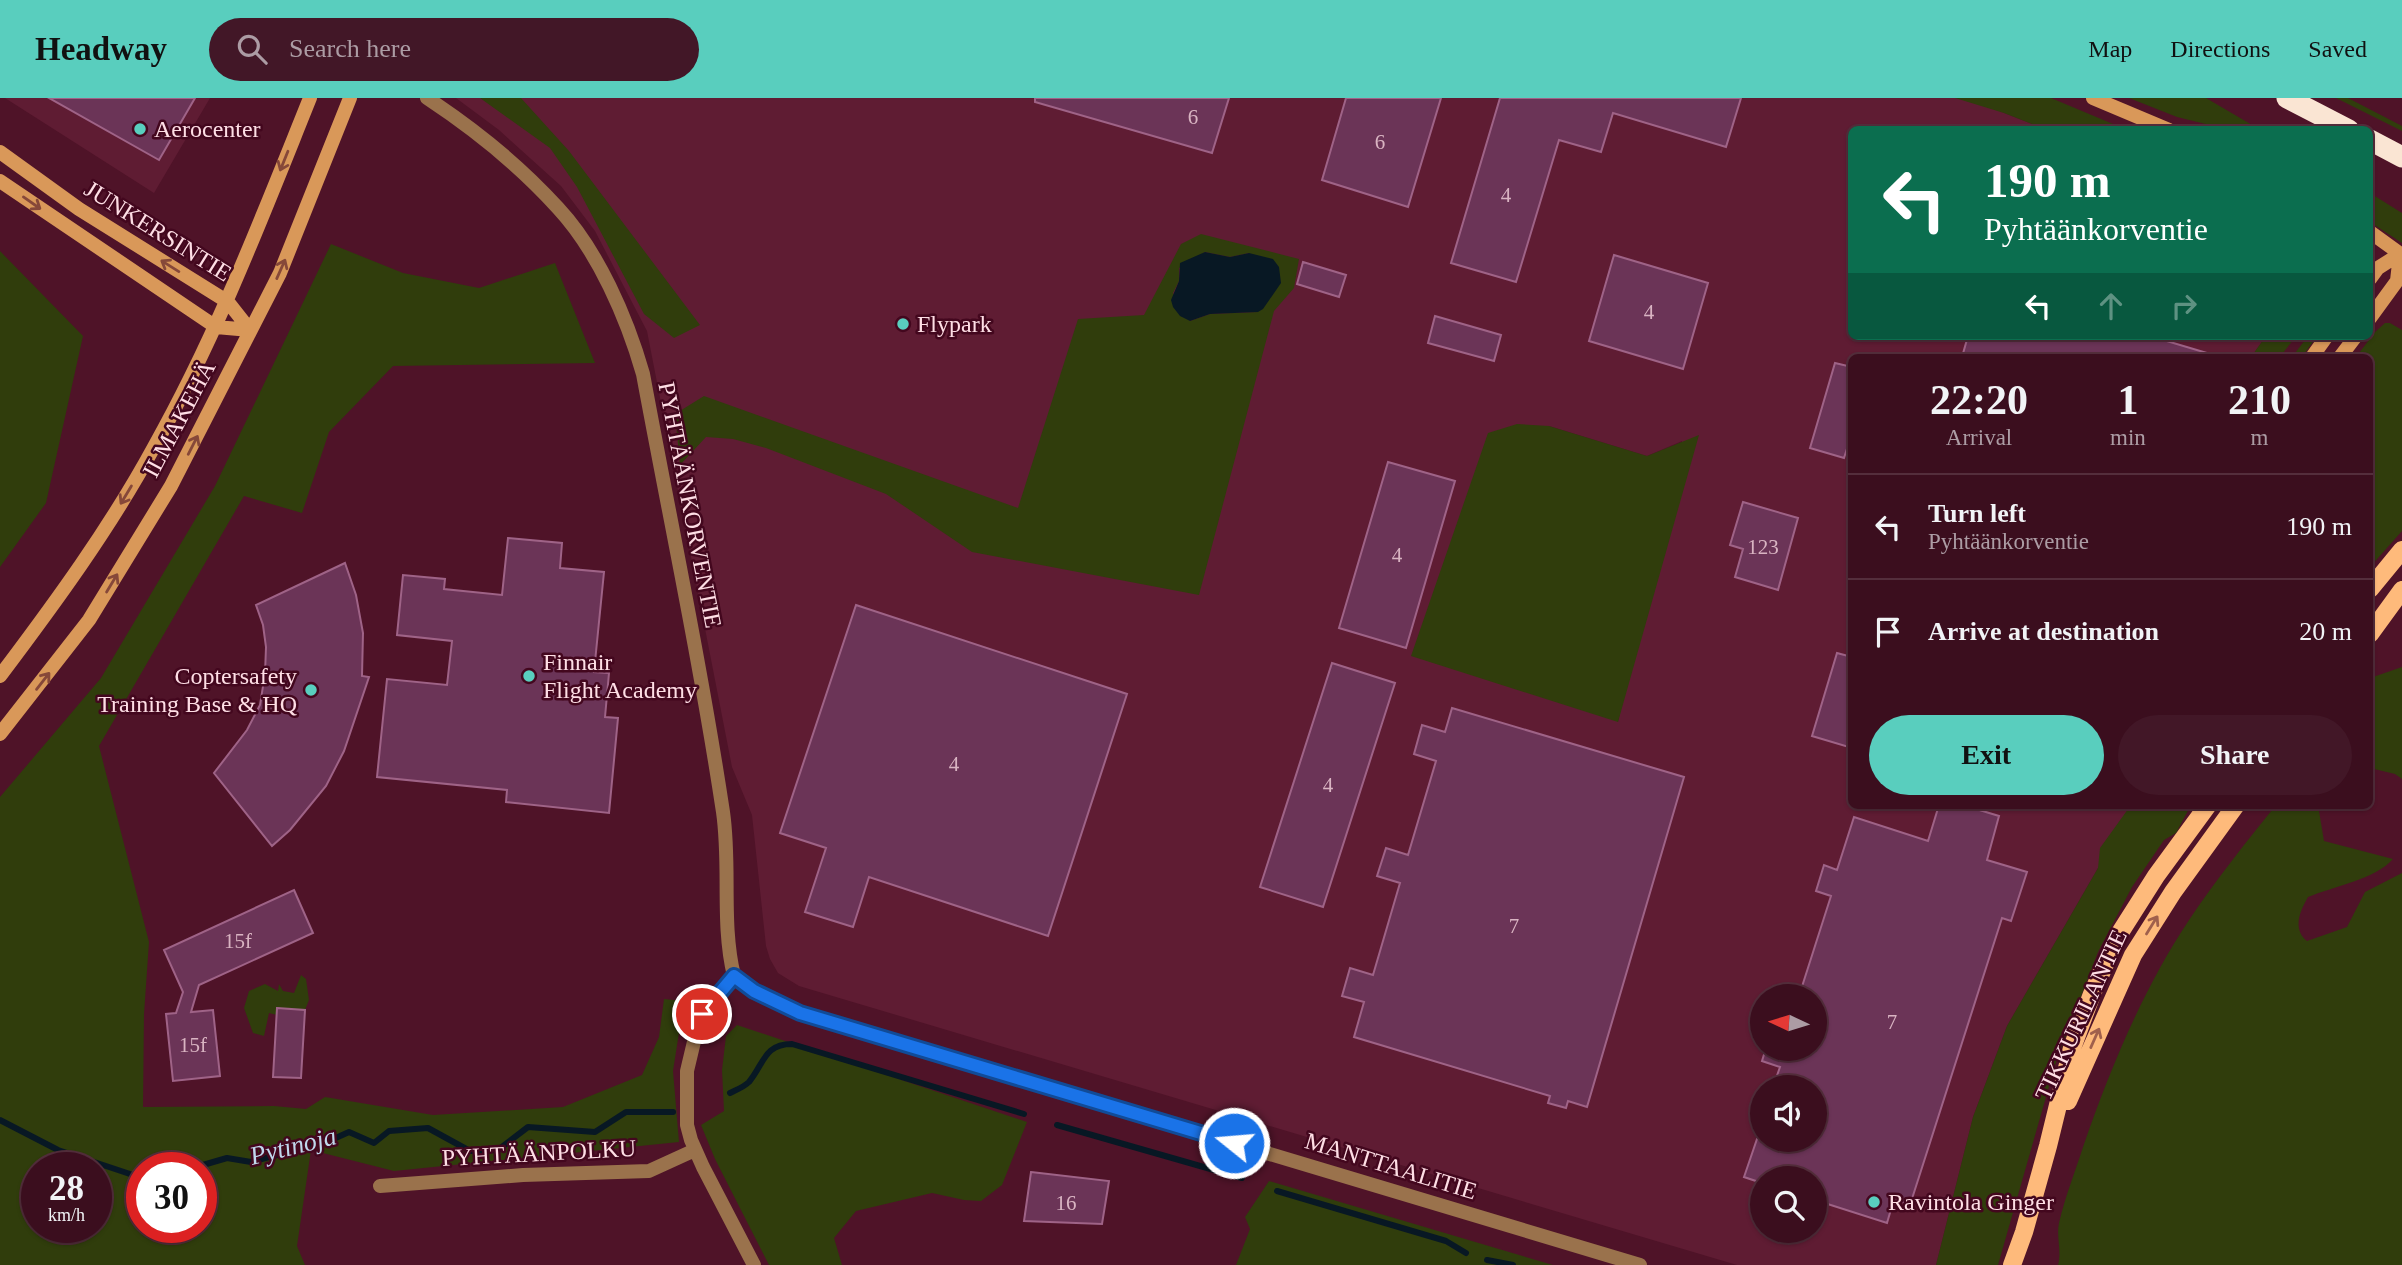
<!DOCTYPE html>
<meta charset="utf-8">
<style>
:root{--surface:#3b0e1e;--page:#421727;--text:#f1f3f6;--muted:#ac9ca4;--line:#542e3c;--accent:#59cebe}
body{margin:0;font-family:Georgia,serif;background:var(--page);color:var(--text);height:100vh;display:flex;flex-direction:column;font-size:26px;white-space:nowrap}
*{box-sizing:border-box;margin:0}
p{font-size:23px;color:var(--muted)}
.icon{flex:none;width:38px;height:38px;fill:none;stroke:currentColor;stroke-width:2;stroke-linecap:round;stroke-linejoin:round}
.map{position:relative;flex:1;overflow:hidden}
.drawer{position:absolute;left:1848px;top:256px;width:525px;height:455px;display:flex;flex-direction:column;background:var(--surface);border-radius:10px;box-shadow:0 2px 5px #0004,0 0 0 2px var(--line)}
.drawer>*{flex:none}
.top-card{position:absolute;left:1848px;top:28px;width:525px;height:214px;border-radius:10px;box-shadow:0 2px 5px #0004,0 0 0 2px var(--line);background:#0b6e4f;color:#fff;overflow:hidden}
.needle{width:46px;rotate:274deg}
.tools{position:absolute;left:1750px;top:886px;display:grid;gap:14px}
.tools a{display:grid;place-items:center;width:77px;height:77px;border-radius:50%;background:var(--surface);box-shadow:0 2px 5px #0004,0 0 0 2px var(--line);font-size:35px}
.speed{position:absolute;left:21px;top:1054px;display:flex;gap:14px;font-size:35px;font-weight:700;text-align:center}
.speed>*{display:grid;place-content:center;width:91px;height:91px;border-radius:50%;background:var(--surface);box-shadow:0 2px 5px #0004,0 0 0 2px var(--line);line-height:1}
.speed small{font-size:18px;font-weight:400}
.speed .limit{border:10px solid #d22;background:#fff;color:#111}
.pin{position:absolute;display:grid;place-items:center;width:60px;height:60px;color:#fff;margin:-30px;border:4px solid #fff;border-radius:50%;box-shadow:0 2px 7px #0007}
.me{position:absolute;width:77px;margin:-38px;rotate:287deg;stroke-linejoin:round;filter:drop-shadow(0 0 5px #0008)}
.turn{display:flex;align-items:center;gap:24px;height:147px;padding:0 21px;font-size:32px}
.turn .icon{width:91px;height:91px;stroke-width:2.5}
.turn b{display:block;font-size:49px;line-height:60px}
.lanes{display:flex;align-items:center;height:66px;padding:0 21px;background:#0003;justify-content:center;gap:35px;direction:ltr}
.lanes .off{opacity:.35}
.eta{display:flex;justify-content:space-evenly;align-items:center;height:119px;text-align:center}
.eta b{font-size:42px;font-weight:800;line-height:49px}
.action{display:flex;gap:14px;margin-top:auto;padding:14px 21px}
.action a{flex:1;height:80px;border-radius:42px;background:var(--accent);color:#111;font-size:28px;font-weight:800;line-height:80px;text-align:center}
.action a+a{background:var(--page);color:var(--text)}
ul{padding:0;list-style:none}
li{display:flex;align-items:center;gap:21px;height:105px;padding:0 21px;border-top:2px solid var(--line)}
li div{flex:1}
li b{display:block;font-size:26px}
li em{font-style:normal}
header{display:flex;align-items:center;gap:42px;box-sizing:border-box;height:98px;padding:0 35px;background:var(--accent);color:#111}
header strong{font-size:33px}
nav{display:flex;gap:38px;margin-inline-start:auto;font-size:24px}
.search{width:490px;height:63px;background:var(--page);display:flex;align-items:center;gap:18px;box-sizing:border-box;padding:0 24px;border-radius:38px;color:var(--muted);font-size:26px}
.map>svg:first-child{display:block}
.built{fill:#5f1c33;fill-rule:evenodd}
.green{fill:#303d0c;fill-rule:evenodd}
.water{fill:#081824}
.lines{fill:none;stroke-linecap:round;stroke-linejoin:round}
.stream{stroke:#081824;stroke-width:6}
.building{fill:#6b3457;stroke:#9f6387;stroke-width:2}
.minor{stroke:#9a724c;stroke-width:14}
.secondary{stroke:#d99859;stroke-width:14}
.primary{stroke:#feba7b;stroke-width:18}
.motorway{stroke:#fae5d3;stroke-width:21}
.oneway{stroke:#864839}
.oneway2{stroke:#a0604c}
.route-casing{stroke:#114b97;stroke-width:18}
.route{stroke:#1a73e8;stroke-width:12}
.poi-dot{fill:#59cebe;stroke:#43071e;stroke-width:2.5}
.labels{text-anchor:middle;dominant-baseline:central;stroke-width:5;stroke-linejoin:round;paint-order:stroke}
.number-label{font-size:21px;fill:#d9b4c2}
.poi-label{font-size:24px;fill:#fedee5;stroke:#43071e;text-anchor:start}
.street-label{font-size:24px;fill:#fedee5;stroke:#43071e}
.water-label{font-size:26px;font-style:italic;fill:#c0d8ed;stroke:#43071e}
</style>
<header>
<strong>Headway</strong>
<div class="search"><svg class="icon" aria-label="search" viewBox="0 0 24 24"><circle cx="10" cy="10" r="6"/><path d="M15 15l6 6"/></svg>Search here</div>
<nav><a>Map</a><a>Directions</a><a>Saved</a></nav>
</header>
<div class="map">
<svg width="2402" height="1167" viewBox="0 0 2402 1167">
<rect width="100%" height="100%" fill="#4f1328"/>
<path class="built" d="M 5,0 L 210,0 L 154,95 Z
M 456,0 L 1966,0 L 2045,31 L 1852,32 L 1852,238 L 2266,238 L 2251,259 L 1852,259 L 1852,707 L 2145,707 L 2098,770 L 2007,928 L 1973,1019 L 1936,1167 L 1737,1167 L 799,888 L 778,875 L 770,861 L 766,848 L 752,717 L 732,669 L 647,233 L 595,133 L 561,88 L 499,32 ZM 1549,328 L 1647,358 L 1682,343 L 1618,624 ZM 1762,898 L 1815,898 L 1815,950 L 1762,950 ZM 1762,989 L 1815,989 L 1815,1041 L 1762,1041 ZM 1762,1080 L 1815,1080 L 1815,1132 L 1762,1132 Z"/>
<path class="green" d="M 480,0 L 521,0 L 569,53 L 700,227 L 674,240 L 644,216 L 577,89 L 550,50 Z
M 1955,0 L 2051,0 L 2125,31 L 2045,31 L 2004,15 Z
M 2129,0 L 2206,0 L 2259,31 L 2226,31 L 2177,19 Z
M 2336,0 L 2348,0 L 2402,28 L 2402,33 Z
M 2370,95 L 2402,115 L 2402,145 L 2370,124 Z
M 1201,136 L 1299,161 L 1294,190 L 1274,213 L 1199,497 L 972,454 L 886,396 L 766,350 L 733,341 L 706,339 L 680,367 L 675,316 L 704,298 L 1018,410 L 1078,221 L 1144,217 L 1181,146 ZM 1205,154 L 1230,159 L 1249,155 L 1258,214 L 1210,216 L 1190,223 L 1173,195 L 1179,183 L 1179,170 Z
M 331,146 L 403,175 L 479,190 L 555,165 L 595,265 L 393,268 L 329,334 L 302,415 L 244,398 L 99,648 L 149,844 L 144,916 L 143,1009 L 274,1008 L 306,1011 L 325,999 L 433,1017 L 563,1009 L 642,977 L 659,939 L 664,901 L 684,903 L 673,973 L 679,1044 L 394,1073 L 311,1052 L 297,1148 L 305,1167 L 0,1167 L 0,699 L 101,580 L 215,388 ZM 37,1069 L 96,1069 L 96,1129 L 37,1129 ZM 142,1069 L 201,1069 L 201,1129 L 142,1129 Z
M 0,153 L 83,238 L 46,405 L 0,469 Z
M 2385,225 L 2390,225 L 2402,232 L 2402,433 L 2370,469 L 2370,259 L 2356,259 L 2375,234 Z
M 2266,238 L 2296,238 L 2280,259 L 2251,259 Z
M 2308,238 L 2317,238 L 2302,259 L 2292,259 Z
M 1517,326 L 1549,328 L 1647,358 L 1699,337 L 1618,624 L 1411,558 L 1488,335 Z
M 2402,569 L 2402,681 L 2395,676 L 2370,670 L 2370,584 L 2373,579 Z
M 2131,707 L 2191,707 L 2176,735 L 2164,742 L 2132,789 L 2098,854 L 2056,964 L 1998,1167 L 1936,1167 L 1973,1019 L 2007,928 L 2098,770 L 2100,750 Z
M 2276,707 L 2318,707 L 2324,743 L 2393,761 C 2376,781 2332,789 2308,799 C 2300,813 2292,831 2307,843 L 2347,829 L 2365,794 L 2402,775 L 2402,1167 L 2058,1167 C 2062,1153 2056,1139 2059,1125 C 2065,1099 2075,1074 2083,1049 C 2110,971 2143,891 2189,822 C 2216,782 2246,744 2276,707 Z
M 301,877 L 306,881 L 309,902 L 305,912 L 277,910 L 277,917 L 269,915 L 264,938 L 253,935 L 244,910 L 249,893 L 265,886 L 278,893 L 279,886 L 283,893 L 294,895 Z
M 737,927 L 1027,1024 L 1002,1087 L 981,1103 L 964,1102 L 932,1095 L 856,1113 L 834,1140 L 842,1167 L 769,1167 L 715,1061 L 701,1027 L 724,1013 L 722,972 L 726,938 Z
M 1269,1083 L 1553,1167 L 1236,1167 L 1250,1131 L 1245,1119 Z"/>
<path class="water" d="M 1205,154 L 1230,159 L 1249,155 L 1273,161 L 1279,169 L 1281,185 L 1263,211 L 1258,214 L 1210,216 L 1190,223 L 1180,218 L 1173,209 L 1171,202 L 1179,183 L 1180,165 Z"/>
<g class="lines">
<path class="stream" d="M 730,995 C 736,992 744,989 749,984 C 764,966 764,946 792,946 L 1024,1016
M 0,1022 L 58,1052 L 133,1077 L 142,1077
M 1057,1027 L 1242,1080
M 196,1069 L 227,1060 L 251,1064 L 329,1043 L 349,1034 L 374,1045 L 389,1033 L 428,1030 L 470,1053 L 498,1052 L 528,1029 L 595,1034 L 626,1014 L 673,1014
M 1277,1093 L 1446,1143 L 1466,1155
M 1487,1162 L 1513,1167"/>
</g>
<path class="building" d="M 49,0 L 195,0 L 159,62 Z
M 1035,0 L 1229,0 L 1212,55 L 1035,4 Z
M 1346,0 L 1441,0 L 1408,109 L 1322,82 Z
M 1500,0 L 1741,0 L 1726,49 L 1613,15 L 1601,54 L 1559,42 L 1516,184 L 1451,165 Z
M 1614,157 L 1708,185 L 1683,271 L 1589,243 Z
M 1303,164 L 1346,177 L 1339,199 L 1297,186 Z
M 1435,218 L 1501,237 L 1494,263 L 1428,245 Z
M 1968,238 L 2150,238 L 2207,255 L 2207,259 L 1962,259 Z
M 1835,265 L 1852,269 L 1852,335 L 1844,360 L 1810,350 Z
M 1388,364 L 1455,383 L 1406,550 L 1339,530 Z
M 1743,404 L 1798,420 L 1778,492 L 1735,479 L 1743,451 L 1730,447 Z
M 508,440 L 562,445 L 560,470 L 604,474 L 594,574 L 609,575 L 605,619 L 618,620 L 609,715 L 506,704 L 507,692 L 377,679 L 387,581 L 447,587 L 452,543 L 397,537 L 403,477 L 445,481 L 444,491 L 502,497 Z
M 345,465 L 356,497 L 363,535 L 362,578 L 369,579 L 344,653 L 326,688 L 290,732 L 272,748 L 214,675 L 247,632 L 260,607 L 265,576 L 266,549 L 263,527 L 256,507 Z
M 856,507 L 1127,596 L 1048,838 L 869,779 L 853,829 L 805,814 L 826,750 L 780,735 Z
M 1837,555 L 1852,559 L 1852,650 L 1812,638 Z
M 1332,565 L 1395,585 L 1323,809 L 1260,789 Z
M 1452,610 L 1684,679 L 1587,1009 L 1568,1003 L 1566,1010 L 1548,1005 L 1550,998 L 1354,939 L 1364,904 L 1342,898 L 1350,870 L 1373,877 L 1400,785 L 1377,778 L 1386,750 L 1408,757 L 1436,663 L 1414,656 L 1422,627 L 1445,634 Z
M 1939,707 L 1963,707 L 1999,718 L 1987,762 L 2027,774 L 2011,823 L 2002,820 L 1910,1107 L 1894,1101 L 1887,1125 L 1815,1102 L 1815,1080 L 1762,1080 L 1762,1085 L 1744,1079 L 1757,1041 L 1815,1041 L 1815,989 L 1773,989 L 1780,969 L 1762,963 L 1766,950 L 1815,950 L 1815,898 L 1799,898 L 1831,798 L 1816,793 L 1824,767 L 1837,772 L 1854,719 L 1928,743 Z
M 294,792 L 313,835 L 199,887 L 191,914 L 213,912 L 220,978 L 173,983 L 166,916 L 176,915 L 183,894 L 164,852 Z
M 277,910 L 305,912 L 301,980 L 273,979 Z
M 1031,1074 L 1109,1083 L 1102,1126 L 1024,1123 Z"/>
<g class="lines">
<path class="minor" d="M 427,0 C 474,31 520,68 558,110 C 598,153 627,220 643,276 C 670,422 701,568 723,714 C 731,769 721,824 734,878
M 734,878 L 754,893 L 800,915 L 1640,1167
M 734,878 L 702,916 L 697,931 L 687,973 L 687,1027 L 691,1042 L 703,1069 L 754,1167
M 380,1088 L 523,1077 L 649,1073 L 695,1052"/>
<path class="secondary" d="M 2093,0 L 2169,32
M 0,54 L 79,111 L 228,204 L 250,232
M 0,83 L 216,229 L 250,232
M 2370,134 L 2402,157
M 2370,181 L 2378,170 L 2400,156
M 2370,220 L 2397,183 L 2400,156
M 2312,259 L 2327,238
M 2340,259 L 2356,238
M 0,578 C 55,505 110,430 154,349 C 217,237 262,119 310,0
M 0,636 L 89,522 L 171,388 L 280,175 L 350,0"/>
<path class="primary" d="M 2370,491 L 2402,452
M 2370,536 L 2402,492
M 2068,1003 L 2133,857 L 2173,794 L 2236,707
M 2012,1167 L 2024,1134 L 2048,1048 L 2072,950 L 2092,896 L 2116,841 L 2156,778 L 2208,707"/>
<path class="motorway" d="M 2287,0 L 2349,32
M 2370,42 L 2402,59"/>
</g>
<defs><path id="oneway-shaft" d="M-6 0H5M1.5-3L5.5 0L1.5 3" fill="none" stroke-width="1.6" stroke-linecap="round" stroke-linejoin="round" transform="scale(1.75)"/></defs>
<g class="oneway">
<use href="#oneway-shaft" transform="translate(284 63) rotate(112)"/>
<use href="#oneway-shaft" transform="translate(32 105) rotate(35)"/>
<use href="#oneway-shaft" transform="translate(170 168) rotate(-148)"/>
<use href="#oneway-shaft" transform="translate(281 171) rotate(-66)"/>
<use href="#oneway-shaft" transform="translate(193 347) rotate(-63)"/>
<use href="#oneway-shaft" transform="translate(126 397) rotate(121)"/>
<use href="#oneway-shaft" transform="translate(112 485) rotate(-59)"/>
<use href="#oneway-shaft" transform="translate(43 583) rotate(-52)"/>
</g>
<g class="oneway2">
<use href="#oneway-shaft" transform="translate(2152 827) rotate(-58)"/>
<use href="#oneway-shaft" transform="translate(2095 940) rotate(-66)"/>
</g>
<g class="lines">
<g class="route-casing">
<path id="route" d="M 702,916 L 734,878 L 754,893 L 800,915 L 1234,1045"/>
</g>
<use href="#route" class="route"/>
</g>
<g class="poi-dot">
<circle cx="140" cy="31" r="7"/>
<circle cx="903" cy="226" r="7"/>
<circle cx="529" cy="578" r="7"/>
<circle cx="311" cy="592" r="7"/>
<circle cx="1874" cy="1104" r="7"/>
</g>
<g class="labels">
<g class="number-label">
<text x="1193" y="19">6</text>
<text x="1380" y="44">6</text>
<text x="1506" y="97">4</text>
<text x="1649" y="214">4</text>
<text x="1763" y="449">123</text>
<text x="1397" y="457">4</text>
<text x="954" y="666">4</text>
<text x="1328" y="687">4</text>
<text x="1514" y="828">7</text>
<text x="238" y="843">15f</text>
<text x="1892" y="924">7</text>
<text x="193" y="947">15f</text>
<text x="1066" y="1105">16</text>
</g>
<g class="poi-label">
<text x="154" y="31">Aerocenter</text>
<text x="917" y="226">Flypark</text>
<text x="543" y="564">Finnair<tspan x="543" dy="28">Flight Academy</tspan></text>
<text x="297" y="578" text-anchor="end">Coptersafety<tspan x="297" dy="28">Training Base &amp; HQ</tspan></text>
<text x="1888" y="1104">Ravintola Ginger</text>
</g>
<g class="street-label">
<text transform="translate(158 133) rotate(32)">JUNKERSINTIE</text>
<text transform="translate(179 321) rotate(-62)">ILMAKEHÄ</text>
<text transform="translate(690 407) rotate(79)">PYHTÄÄNKORVENTIE</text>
<text transform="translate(2081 917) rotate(-65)">TIKKURILANTIE</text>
<text transform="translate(539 1055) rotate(-3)">PYHTÄÄNPOLKU</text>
<text transform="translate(1391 1068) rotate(17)">MANTTAALITIE</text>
</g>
<g class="water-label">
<text transform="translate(293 1048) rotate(-14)">Pytinoja</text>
</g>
</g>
</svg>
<div class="tools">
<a><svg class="needle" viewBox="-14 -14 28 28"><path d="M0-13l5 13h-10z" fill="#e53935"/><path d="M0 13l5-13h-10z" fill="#ac9ca4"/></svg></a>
<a><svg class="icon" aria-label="sound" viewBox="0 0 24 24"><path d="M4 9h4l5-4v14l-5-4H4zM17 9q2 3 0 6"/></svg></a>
<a><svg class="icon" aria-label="search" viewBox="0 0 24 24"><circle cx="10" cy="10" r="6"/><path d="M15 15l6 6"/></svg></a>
</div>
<div class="speed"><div>28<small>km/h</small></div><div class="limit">30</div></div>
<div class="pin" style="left:702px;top:916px;background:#d93025"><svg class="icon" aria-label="arrive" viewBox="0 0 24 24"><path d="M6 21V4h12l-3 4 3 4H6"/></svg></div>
<svg class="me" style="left:1234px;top:1045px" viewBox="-20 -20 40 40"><circle r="17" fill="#1a73e8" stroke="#fff" stroke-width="3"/><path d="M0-11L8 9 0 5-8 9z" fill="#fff"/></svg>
<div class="top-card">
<div class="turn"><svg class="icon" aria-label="left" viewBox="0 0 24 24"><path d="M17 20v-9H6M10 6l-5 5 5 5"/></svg><div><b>190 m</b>Pyhtäänkorventie</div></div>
<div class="lanes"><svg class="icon" aria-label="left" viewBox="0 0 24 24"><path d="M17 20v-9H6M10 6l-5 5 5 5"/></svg><svg class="icon off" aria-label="ahead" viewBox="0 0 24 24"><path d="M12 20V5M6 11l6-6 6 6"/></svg><svg class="icon off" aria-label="right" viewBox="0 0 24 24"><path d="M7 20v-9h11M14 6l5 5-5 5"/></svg></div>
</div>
<section class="drawer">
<div class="eta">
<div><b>22:20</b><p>Arrival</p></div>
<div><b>1</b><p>min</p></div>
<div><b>210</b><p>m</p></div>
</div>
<ul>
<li><svg class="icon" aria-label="left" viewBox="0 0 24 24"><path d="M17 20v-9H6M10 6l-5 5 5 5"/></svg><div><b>Turn left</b><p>Pyhtäänkorventie</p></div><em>190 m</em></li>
<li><svg class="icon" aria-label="arrive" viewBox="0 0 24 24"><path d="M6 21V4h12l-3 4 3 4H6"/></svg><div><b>Arrive at destination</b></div><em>20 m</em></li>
</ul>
<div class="action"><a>Exit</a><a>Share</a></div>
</section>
</div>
